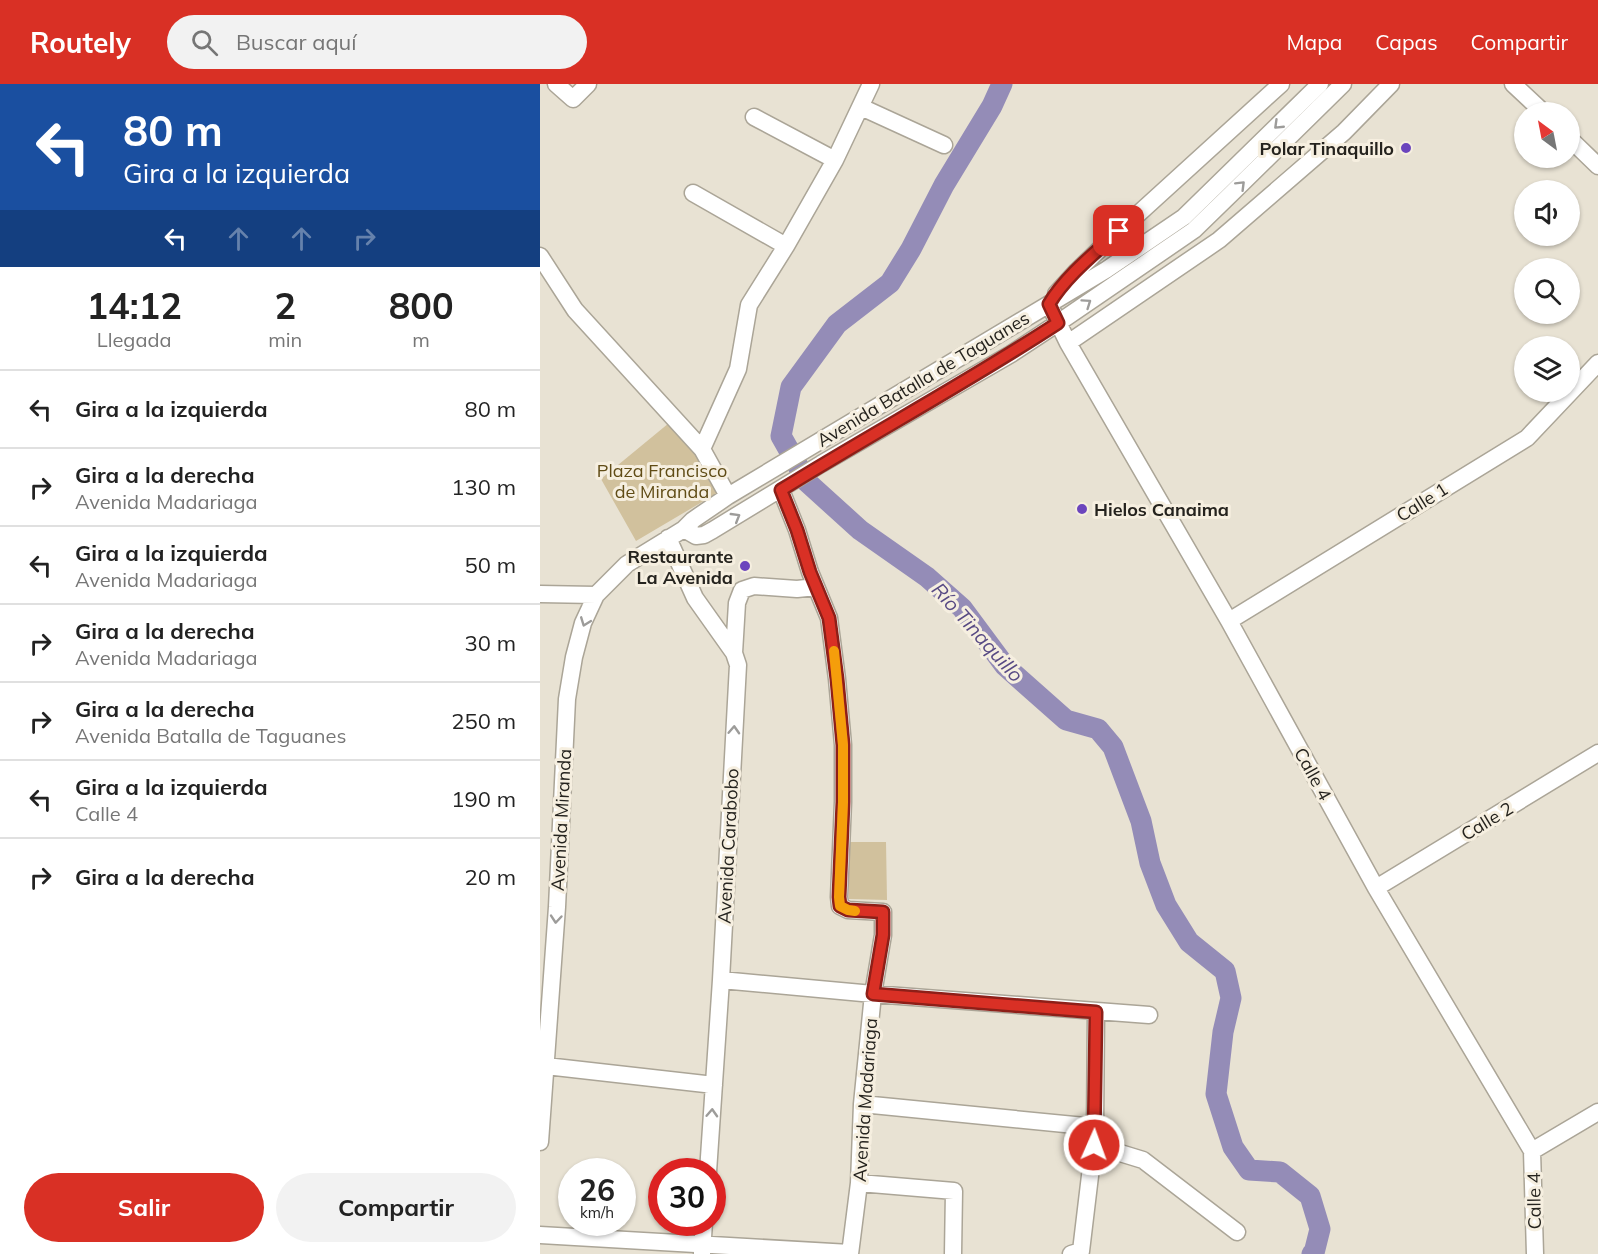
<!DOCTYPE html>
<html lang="es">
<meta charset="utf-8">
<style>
:root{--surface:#fff;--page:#f2f2f2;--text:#222;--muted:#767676;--line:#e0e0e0;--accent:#d93025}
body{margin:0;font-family:Mulish,sans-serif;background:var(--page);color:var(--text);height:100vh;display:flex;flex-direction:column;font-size:22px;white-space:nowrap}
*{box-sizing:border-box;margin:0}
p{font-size:20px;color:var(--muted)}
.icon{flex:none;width:33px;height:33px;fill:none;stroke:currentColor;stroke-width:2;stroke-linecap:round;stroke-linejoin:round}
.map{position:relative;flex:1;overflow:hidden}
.drawer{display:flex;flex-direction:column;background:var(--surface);width:540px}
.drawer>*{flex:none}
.hud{background:#1a4fa0;color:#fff;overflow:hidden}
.needle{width:39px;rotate:328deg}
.tools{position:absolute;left:974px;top:18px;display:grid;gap:12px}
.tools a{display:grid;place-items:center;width:66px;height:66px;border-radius:50%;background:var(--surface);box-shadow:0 2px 4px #0004;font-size:30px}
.speed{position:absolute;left:18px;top:1074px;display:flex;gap:12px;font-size:30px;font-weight:700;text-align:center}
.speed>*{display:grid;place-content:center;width:78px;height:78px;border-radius:50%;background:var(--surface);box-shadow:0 2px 4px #0004;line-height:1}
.speed small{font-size:15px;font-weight:400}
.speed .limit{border:9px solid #d22;background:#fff;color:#111}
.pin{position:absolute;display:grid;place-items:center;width:51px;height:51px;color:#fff;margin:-26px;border-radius:12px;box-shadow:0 3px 9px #0006}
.me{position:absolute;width:66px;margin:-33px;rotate:2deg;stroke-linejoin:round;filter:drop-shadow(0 0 4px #0008)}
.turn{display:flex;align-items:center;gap:21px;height:126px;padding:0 24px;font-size:27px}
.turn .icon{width:78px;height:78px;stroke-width:2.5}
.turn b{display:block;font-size:42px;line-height:51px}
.lanes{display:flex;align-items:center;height:57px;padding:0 24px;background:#0003;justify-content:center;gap:30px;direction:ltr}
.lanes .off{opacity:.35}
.eta{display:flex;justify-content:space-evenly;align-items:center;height:102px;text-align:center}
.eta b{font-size:36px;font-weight:700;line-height:42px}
.button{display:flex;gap:12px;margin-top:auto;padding:12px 24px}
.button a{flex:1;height:69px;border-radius:36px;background:var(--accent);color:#fff;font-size:24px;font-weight:700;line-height:69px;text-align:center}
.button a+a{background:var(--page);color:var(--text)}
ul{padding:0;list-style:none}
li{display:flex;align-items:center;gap:18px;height:78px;padding:0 24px;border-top:2px solid var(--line)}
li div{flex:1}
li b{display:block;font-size:22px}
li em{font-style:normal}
header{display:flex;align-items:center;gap:36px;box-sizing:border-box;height:84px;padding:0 30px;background:var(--accent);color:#fff}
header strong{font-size:28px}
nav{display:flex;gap:33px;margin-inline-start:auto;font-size:21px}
.search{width:420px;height:54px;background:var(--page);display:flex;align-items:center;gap:15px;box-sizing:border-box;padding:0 21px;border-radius:33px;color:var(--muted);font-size:22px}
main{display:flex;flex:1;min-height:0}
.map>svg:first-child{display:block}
.green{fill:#d1c19d}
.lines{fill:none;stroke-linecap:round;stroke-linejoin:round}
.river{stroke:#948cb7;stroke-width:21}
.minor-casing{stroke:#aba597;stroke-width:19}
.minor{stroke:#fff;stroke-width:16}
.oneway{stroke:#9d9c9a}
.route-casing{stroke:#8d1f18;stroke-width:15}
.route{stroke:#d93025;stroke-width:10}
.slow{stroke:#f59e0b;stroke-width:10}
.poi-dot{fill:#6b45bd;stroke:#f6efe0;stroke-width:2}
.labels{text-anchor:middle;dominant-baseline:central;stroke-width:6;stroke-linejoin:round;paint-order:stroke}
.poi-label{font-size:18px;font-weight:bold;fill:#25231e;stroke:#f6efe0;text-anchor:end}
.street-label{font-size:18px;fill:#25231e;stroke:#f6efe0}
.park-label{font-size:18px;fill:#604c16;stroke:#f6efe0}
.water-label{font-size:20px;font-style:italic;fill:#584a84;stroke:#f6efe0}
</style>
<header>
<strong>Routely</strong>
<div class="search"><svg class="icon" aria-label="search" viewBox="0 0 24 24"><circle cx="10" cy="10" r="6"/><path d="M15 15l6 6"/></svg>Buscar aquí</div>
<nav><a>Mapa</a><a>Capas</a><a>Compartir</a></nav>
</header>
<main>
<section class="drawer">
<div class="hud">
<div class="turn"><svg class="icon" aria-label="left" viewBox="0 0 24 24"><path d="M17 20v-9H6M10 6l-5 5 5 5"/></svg><div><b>80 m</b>Gira a la izquierda</div></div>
<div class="lanes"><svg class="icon" aria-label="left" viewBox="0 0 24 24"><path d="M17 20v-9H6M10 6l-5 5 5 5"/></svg><svg class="icon off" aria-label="ahead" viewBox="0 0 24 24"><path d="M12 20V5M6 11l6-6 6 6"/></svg><svg class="icon off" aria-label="ahead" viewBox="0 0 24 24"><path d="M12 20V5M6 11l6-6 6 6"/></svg><svg class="icon off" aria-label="right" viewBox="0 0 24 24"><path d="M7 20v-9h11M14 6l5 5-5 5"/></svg></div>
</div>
<div class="eta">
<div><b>14:12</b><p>Llegada</p></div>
<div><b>2</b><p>min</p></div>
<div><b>800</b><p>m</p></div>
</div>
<ul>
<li><svg class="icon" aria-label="left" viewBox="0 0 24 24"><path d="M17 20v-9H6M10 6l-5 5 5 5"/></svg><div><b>Gira a la izquierda</b></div><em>80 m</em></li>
<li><svg class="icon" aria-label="right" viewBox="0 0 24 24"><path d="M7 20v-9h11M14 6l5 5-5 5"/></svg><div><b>Gira a la derecha</b><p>Avenida Madariaga</p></div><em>130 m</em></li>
<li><svg class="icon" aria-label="left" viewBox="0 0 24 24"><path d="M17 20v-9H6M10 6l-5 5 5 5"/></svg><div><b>Gira a la izquierda</b><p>Avenida Madariaga</p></div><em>50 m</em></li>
<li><svg class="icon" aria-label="right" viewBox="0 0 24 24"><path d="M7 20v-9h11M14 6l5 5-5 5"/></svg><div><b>Gira a la derecha</b><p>Avenida Madariaga</p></div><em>30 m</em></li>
<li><svg class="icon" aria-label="right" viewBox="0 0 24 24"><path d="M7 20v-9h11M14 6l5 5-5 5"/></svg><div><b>Gira a la derecha</b><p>Avenida Batalla de Taguanes</p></div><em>250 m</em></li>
<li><svg class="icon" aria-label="left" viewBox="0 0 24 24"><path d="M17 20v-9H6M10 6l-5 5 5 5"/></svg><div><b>Gira a la izquierda</b><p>Calle 4</p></div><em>190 m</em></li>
<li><svg class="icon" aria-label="right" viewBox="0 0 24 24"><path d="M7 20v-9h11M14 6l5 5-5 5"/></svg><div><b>Gira a la derecha</b></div><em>20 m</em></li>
</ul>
<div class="button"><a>Salir</a><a>Compartir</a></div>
</section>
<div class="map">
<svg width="1058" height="1170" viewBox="0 0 1058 1170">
<rect width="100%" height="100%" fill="#e8e2d3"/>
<path class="green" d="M 129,339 L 159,371 L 179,408 L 96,457 L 61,395 Z
M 309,758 L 346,758 L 347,816 L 309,815 Z"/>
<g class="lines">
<path class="river" d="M 462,0 L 452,22 L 404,101 L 371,165 L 350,199 L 297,240 L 251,303 L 241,352 L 267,398 L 320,446 L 387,493 L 422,524 L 465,582 L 526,636 L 558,645 L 573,663 L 601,737 L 610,779 L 626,821 L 649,858 L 685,887 L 691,914 L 683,948 L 676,1010 L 693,1063 L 709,1086 L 740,1088 L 770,1112 L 780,1145 L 774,1169 L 772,1170"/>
<g class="minor-casing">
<path id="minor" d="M 16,0 L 33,15 L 48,0
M 973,0 L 1003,28
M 321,23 L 404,61
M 214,33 L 295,76
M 1029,54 L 1058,82
M 153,109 L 246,162
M 0,172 L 35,226 L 162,365
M 516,210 L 537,187 L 563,162 L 741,0
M 509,220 L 528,259 L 689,537 L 836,804 L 992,1067 L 995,1170
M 528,259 L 679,156 L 804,48 L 851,0
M 241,406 L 257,446 L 270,488 L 289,534 L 297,595 L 303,661 L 303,718 L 299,813 L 300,822 L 308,826 L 343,828 L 343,851 L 333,910 L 322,1020 L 319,1099 L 310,1170
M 188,412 L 162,365 L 198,285 L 209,221 L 246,162 L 295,76 L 331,0
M 144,445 L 156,452 L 164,451 L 173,446 L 281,380 L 471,270 L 518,239 L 654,146 L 691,110 L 803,0
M 128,454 L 155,514 L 194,569 L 198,581 L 181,896 L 168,1088
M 0,510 L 56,511
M 689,537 L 987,354 L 1058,279
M 194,569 L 197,519 L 202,506 L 214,502 L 257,505 L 276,503
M 836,804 L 1058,669
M 181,896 L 333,910 L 609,931
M 6,982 L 174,1001
M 322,1020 L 555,1043 L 556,928
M 0,1058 L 17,823 L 27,615 L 34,573 L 43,539 L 56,511 L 87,480 L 144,445 L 153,436 L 188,412 L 566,186 L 644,133 L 780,0
M 554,1061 L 603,1076 L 697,1148
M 992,1067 L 1058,1028
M 319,1099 L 414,1107 L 413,1170
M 0,1151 L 310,1169
M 162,1169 L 164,1138
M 531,1170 L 541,1167 L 555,1050"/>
</g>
<use href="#minor" class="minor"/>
</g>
<defs><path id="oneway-chevron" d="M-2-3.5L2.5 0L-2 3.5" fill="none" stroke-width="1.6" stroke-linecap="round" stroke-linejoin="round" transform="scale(1.5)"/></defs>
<g class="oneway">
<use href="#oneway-chevron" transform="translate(738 41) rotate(136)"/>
<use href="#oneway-chevron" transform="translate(701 101) rotate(-45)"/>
<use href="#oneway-chevron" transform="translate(547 219) rotate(-35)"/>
<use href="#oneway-chevron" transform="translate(196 433) rotate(-31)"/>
<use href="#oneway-chevron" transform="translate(45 538) rotate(111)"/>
<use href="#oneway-chevron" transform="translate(194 646) rotate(-87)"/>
<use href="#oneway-chevron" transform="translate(16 835) rotate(95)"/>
<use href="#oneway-chevron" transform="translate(172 1029) rotate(-87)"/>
</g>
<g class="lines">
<g class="route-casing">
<path id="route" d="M 554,1061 L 556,928 L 333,910 L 343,851 L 343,828 L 308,826 L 300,822 L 299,813 L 303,718 L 303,661 L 297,595 L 289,534 L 270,488 L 257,446 L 241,406 C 333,349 428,298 518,239 L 509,220 C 526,192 555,169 579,147"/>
</g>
<use href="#route" class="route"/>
<path class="slow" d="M 294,567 L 303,661 L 303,718 L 299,813 L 300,822 L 308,826 L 315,827"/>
</g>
<g class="poi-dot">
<circle cx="866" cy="64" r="6"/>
<circle cx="542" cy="425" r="6"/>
<circle cx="205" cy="482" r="6"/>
</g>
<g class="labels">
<g class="poi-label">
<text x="854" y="64">Polar Tinaquillo</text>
<text x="554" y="425" text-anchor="start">Hielos Canaima</text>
<text x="193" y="472">Restaurante<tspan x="193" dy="21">La Avenida</tspan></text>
</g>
<g class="street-label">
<text transform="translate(383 295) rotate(-31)">Avenida Batalla de Taguanes</text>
<text transform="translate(882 418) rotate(-32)">Calle 1</text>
<text transform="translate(773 690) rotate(61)">Calle 4</text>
<text transform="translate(21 736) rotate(-87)">Avenida Miranda</text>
<text transform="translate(947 737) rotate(-31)">Calle 2</text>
<text transform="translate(188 762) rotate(-87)">Avenida Carabobo</text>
<text transform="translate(325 1016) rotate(-86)">Avenida Madariaga</text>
<text transform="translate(994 1117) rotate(-91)">Calle 4</text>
</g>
<g class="park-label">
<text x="122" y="386">Plaza Francisco<tspan x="122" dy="21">de Miranda</tspan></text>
</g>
<g class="water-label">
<text transform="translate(438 548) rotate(48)">Río Tinaquillo</text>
</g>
</g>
</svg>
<div class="tools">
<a><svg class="needle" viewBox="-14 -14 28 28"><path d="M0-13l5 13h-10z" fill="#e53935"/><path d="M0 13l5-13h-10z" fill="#767676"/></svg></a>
<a><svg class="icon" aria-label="sound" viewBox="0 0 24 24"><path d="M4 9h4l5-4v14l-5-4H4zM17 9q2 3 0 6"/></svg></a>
<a><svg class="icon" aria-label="search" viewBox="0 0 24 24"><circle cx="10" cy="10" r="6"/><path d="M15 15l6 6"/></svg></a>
<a><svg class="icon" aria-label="layers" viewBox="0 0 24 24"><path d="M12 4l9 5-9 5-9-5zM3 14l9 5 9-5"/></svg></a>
</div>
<div class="speed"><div>26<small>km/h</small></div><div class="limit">30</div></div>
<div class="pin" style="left:579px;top:147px;background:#d93025"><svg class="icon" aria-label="arrive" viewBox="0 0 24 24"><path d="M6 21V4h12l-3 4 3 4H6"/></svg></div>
<svg class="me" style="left:554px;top:1061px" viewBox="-20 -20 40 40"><circle r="17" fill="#d93025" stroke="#fff" stroke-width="3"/><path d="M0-11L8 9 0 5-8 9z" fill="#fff"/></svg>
</div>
</main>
